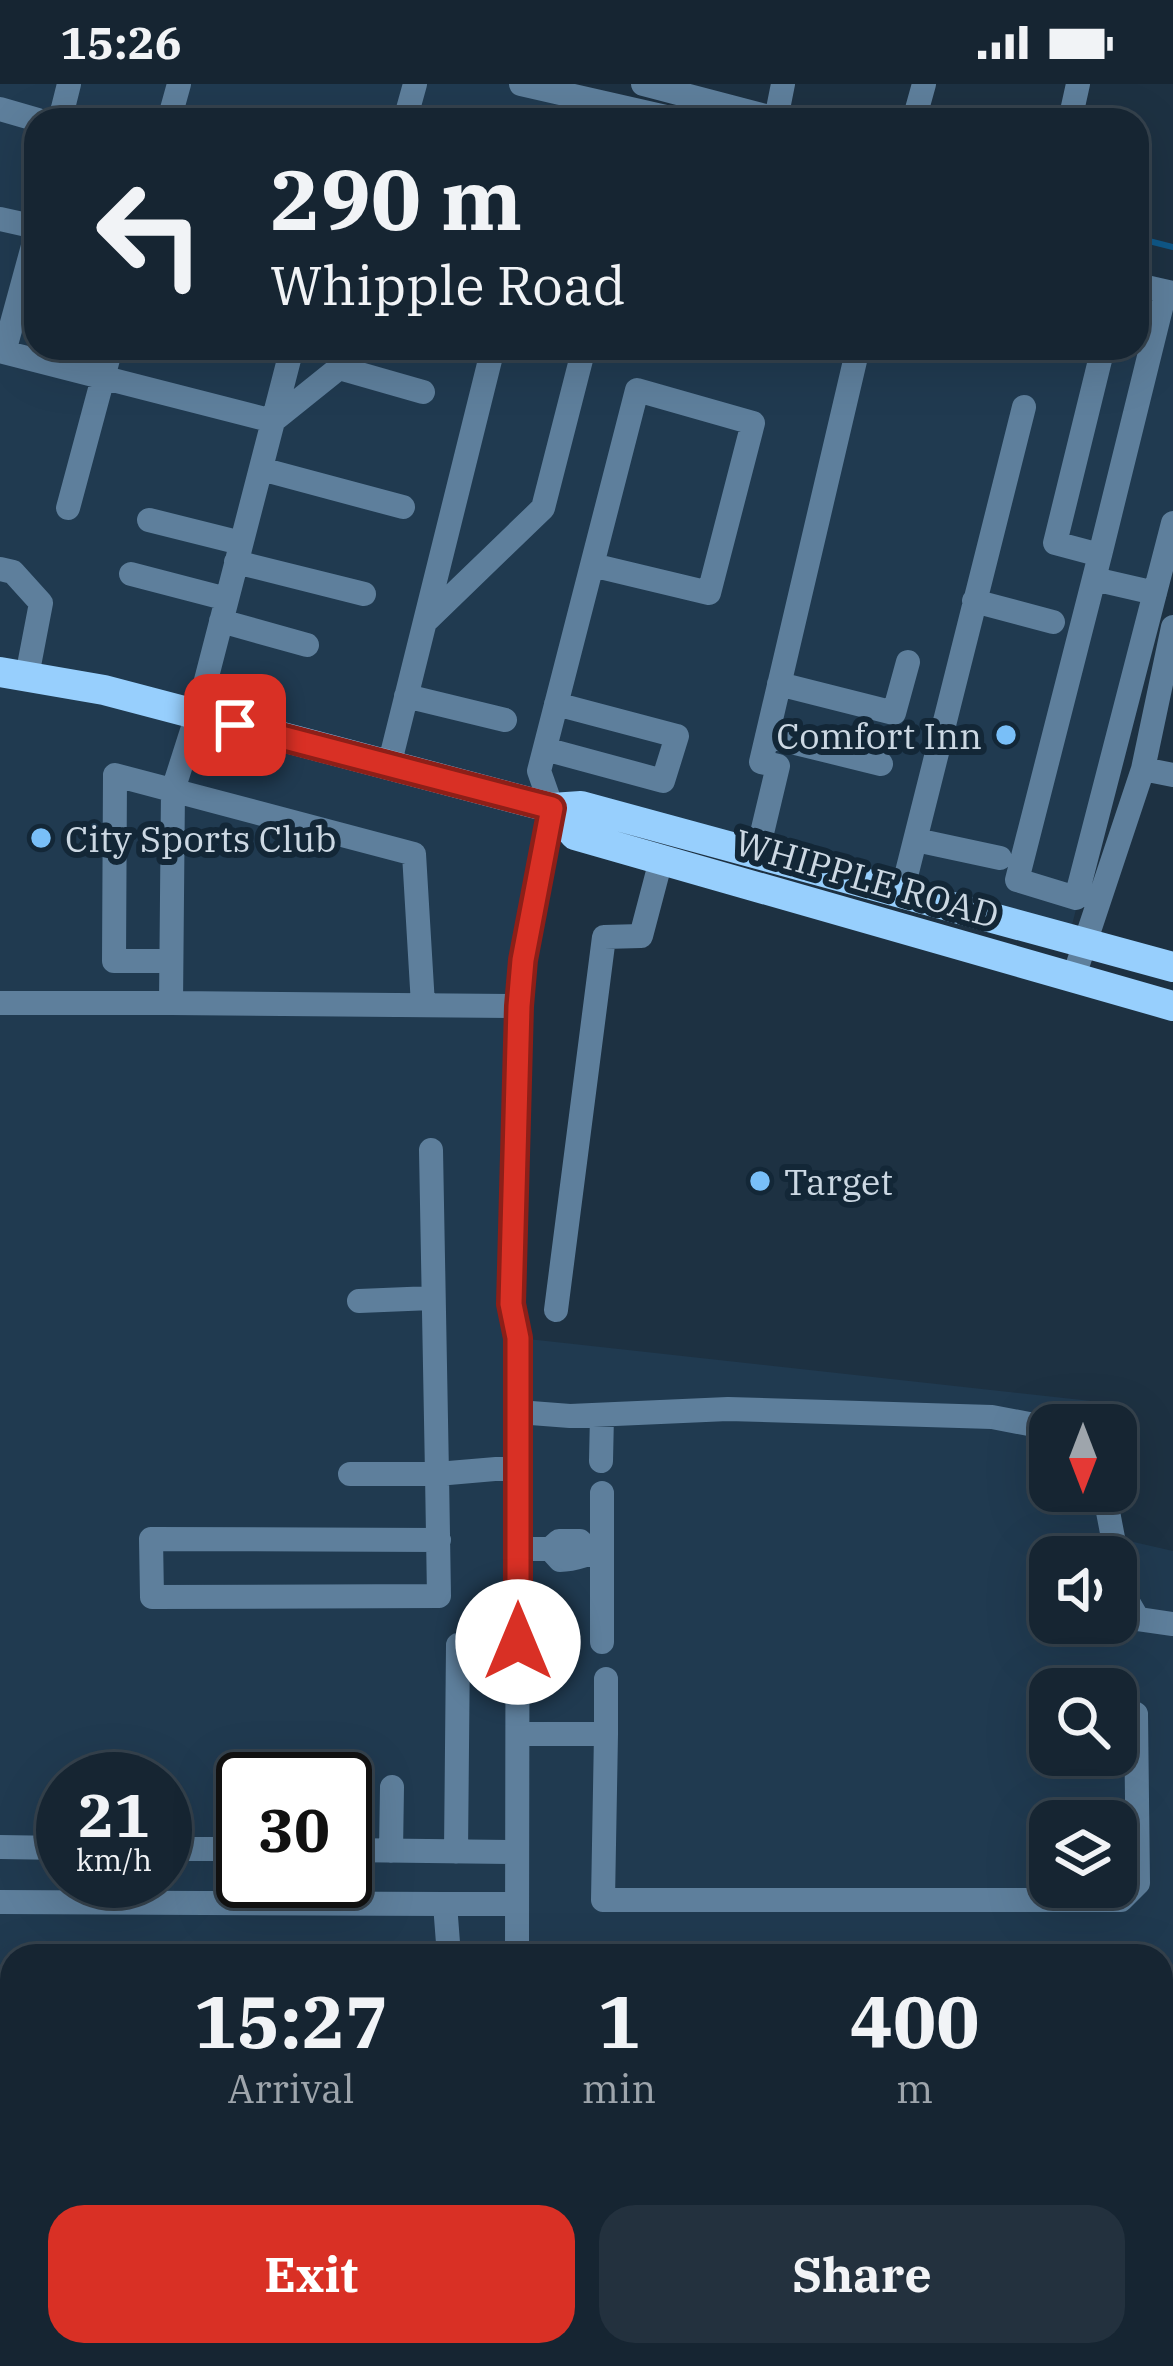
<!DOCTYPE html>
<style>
:root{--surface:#162532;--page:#23313e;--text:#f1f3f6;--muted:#9ea5ac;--line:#35424d;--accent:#d93025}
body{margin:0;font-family:"IBM Plex Serif",serif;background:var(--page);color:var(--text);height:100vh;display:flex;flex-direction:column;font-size:45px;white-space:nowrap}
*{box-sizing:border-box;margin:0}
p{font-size:39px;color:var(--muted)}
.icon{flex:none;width:66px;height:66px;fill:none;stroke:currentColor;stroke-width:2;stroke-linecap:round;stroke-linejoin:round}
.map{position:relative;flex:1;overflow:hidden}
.details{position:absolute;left:0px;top:1860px;width:1173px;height:423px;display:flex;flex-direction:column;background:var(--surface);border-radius:36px 36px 0 0;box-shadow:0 12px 48px #0002,0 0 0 3px var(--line)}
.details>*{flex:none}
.guide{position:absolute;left:24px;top:24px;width:1125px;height:252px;border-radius:36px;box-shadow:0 12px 48px #0002,0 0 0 3px var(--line);background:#162532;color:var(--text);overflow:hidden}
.needle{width:78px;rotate:180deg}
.buttons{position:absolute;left:1029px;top:1320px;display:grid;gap:24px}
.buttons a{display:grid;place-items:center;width:108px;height:108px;border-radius:24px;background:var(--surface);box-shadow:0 12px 48px #0002,0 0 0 3px var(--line);font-size:60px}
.speed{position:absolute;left:36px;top:1668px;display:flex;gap:24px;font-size:60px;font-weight:700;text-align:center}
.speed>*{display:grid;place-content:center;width:156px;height:156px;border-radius:50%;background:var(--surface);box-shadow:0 12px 48px #0002,0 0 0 3px var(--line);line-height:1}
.speed small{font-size:30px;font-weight:400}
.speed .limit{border:6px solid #111;border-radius:18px;background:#fff;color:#111}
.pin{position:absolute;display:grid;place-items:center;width:102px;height:102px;color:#fff;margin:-51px;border-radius:24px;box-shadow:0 6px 18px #0006}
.me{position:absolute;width:132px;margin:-66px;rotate:0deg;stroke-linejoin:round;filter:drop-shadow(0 0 9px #0008)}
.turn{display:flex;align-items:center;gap:42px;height:252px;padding:0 48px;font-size:54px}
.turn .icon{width:156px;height:156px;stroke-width:2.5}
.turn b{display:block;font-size:84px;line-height:102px}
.eta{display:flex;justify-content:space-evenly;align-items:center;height:204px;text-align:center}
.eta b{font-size:72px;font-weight:700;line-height:84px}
.cta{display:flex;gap:24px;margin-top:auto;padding:24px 48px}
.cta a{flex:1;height:138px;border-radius:36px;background:var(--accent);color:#fff;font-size:48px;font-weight:700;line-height:138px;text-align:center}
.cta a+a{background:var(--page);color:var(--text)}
.status{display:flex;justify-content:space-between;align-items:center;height:84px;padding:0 60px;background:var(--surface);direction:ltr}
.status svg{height:33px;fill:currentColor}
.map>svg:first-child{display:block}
.built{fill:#203a50;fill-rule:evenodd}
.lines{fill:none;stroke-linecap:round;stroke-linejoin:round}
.stream{stroke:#0f5888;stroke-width:6}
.minor{stroke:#5e7f9c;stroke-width:24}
.major{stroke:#97cffd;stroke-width:30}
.rail-casing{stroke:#8393a0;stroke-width:10}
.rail{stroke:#132737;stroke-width:6;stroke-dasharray:18;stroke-linecap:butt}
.route-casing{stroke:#8d1f18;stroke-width:30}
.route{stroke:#d93025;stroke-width:21}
.poi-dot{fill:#79bff8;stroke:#132737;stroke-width:4.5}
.labels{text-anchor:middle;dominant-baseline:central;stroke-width:12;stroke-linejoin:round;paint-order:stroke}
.poi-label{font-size:36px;fill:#ccd8e3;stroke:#132737;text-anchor:start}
.street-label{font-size:36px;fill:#ccd8e3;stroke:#132737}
</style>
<div class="status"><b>15:26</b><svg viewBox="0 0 49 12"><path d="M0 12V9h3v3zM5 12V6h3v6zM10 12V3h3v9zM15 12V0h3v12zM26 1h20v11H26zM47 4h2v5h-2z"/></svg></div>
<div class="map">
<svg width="1173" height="2282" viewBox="0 0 1173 2282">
<rect width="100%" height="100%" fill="#1d3142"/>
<path class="built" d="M 0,0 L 521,0 L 679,36 L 36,36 L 36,264 L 1137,264 L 1137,188 L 1173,197 L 1173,442 L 1069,853 L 552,724 L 523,876 L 519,1254 L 1091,1317 L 1095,1341 L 1050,1341 L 1050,1407 L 1107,1407 L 1116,1454 L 1173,1467 L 1173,2282 L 0,2282 ZM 1050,1473 L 1116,1473 L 1116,1539 L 1050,1539 ZM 1050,1605 L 1116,1605 L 1116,1671 L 1050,1671 ZM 63,1695 L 165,1695 L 165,1797 L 63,1797 ZM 243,1695 L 345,1695 L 345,1797 L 243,1797 ZM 1050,1737 L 1116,1737 L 1116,1803 L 1050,1803 ZM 12,1872 L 1161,1872 L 1161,2271 L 12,2271 Z"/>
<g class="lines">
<path class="stream" d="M 1137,154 L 1173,163"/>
<path class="minor" d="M 521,0 L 679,36
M 643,0 L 781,36
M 0,25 L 38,36
M 776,35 L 783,0
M 60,36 L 69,0
M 169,36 L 179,0
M 405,36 L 415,0
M 914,36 L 924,0
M 1070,36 L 1078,0
M 0,135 L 36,143
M 1137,201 L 1173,209
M 1103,264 L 1055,459 L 1100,471 L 1017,796 L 1076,814 L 1173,439
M 0,267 L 273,337
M 4,268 L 36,151
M 273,337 L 339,284 L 423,308
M 261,385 L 403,423
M 68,424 L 111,264
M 149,436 L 241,459
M 1100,471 L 1165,208
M 236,478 L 364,510
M 0,485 L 13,488 L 41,519 L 27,592
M 131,490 L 227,515
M 1094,495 L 1155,509
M 974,517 L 1053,538
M 221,537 L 307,561
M 426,537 L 543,424 L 584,264
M 779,600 L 894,629 L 908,578
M 406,612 L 505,636
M 767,652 L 881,680
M 545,665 L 663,697 L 677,652 L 556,620
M 389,682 L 493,264
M 1143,685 L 1173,691
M 916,756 L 1000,774
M 757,770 L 778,682 L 761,678 L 858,264
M 902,808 L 1024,323
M 171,877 L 114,877 L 115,691 L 414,770 L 423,921
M 1073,895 L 1143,685 L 1173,543
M 0,919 L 171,919 L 173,706 L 197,631 L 292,264
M 171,919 L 519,922
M 431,1066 L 437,1390 L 518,1383
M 359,1217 L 432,1214
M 556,1226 L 604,853 L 641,852 L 661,776
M 518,1328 L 570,1332 L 728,1325 L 992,1333 L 1050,1344
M 601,1377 L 602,1331
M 350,1390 L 437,1390 L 439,1512 L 152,1513 L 151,1455 L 439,1456
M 1104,1407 L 1124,1511 L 1138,1535 L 1173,1540
M 602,1409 L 602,1558
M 518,1465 L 550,1465 L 559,1457 L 580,1457 L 592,1468
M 550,1465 L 560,1476 C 579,1476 587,1468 602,1468
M 606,1595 L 606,1650
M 518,1650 L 606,1650 L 603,1816 L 1121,1816 L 1138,1799 L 1136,1630
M 0,1763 L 63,1764
M 165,1765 L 243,1765
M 345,1766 L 517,1768
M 349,1766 L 350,1817
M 391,1767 L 392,1703
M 456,1768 L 458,1561
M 0,1818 L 445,1820
M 449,1872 L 445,1820 L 517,1820
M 517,1872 L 518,1254 L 511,1220 L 519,922 L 523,876 L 552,724 L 539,687 L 637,306 L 753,339 L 709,509 L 592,481
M 1161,2083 L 1173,2038
M 0,2097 L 12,2097
M 1161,2200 L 1173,2203
M 0,2271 L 265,2273 L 265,2282
M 778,2271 L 800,2277
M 265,2273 L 469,2272
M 562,2281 L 613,2282
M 516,2282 L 516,2271
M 743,2282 L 745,2271
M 1110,2282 L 1113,2271"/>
<path class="major" d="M 0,588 L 104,606 L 552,724 L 581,722 L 1173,883
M 552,724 L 575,751 L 1173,922"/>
<g class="rail-casing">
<path id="rail" d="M 1161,1958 L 1173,1910
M 1053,2282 L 1055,2271
M 1079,2282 L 1082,2271"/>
</g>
<use href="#rail" class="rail"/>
</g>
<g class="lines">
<g class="route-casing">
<path id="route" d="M 235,641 L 552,724 L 523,876 L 519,922 L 511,1220 L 518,1254 L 518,1558"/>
</g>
<use href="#route" class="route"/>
</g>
<g class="poi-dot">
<circle cx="1006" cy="651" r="12"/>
<circle cx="41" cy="754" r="12"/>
<circle cx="760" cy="1097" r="12"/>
</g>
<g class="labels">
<g class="poi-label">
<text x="982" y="651" text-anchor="end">Comfort Inn</text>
<text x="65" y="754">City Sports Club</text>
<text x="784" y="1097">Target</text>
</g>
<g class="street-label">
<text transform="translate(867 794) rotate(16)">WHIPPLE ROAD</text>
</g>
</g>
</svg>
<div class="buttons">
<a><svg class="needle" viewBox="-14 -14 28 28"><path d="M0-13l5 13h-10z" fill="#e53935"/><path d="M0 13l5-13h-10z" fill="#9ea5ac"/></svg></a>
<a><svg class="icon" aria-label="sound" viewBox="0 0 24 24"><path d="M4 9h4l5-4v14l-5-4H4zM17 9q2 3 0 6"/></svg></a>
<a><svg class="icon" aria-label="search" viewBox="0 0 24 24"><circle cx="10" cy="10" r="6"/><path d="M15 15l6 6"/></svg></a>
<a><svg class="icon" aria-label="layers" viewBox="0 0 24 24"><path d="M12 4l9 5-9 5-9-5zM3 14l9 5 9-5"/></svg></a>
</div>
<div class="speed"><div>21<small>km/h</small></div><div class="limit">30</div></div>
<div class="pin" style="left:235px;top:641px;background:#d93025"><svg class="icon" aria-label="arrive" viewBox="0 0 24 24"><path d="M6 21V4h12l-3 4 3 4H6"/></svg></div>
<svg class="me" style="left:518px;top:1558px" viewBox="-20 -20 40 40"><circle r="19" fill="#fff"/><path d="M0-13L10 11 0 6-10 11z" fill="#d93025"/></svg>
<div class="guide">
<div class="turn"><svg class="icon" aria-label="left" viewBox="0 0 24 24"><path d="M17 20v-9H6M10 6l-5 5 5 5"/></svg><div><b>290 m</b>Whipple Road</div></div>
</div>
<section class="details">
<div class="eta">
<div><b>15:27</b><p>Arrival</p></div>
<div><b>1</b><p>min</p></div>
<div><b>400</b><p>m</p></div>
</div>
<div class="cta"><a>Exit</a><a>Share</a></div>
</section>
</div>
